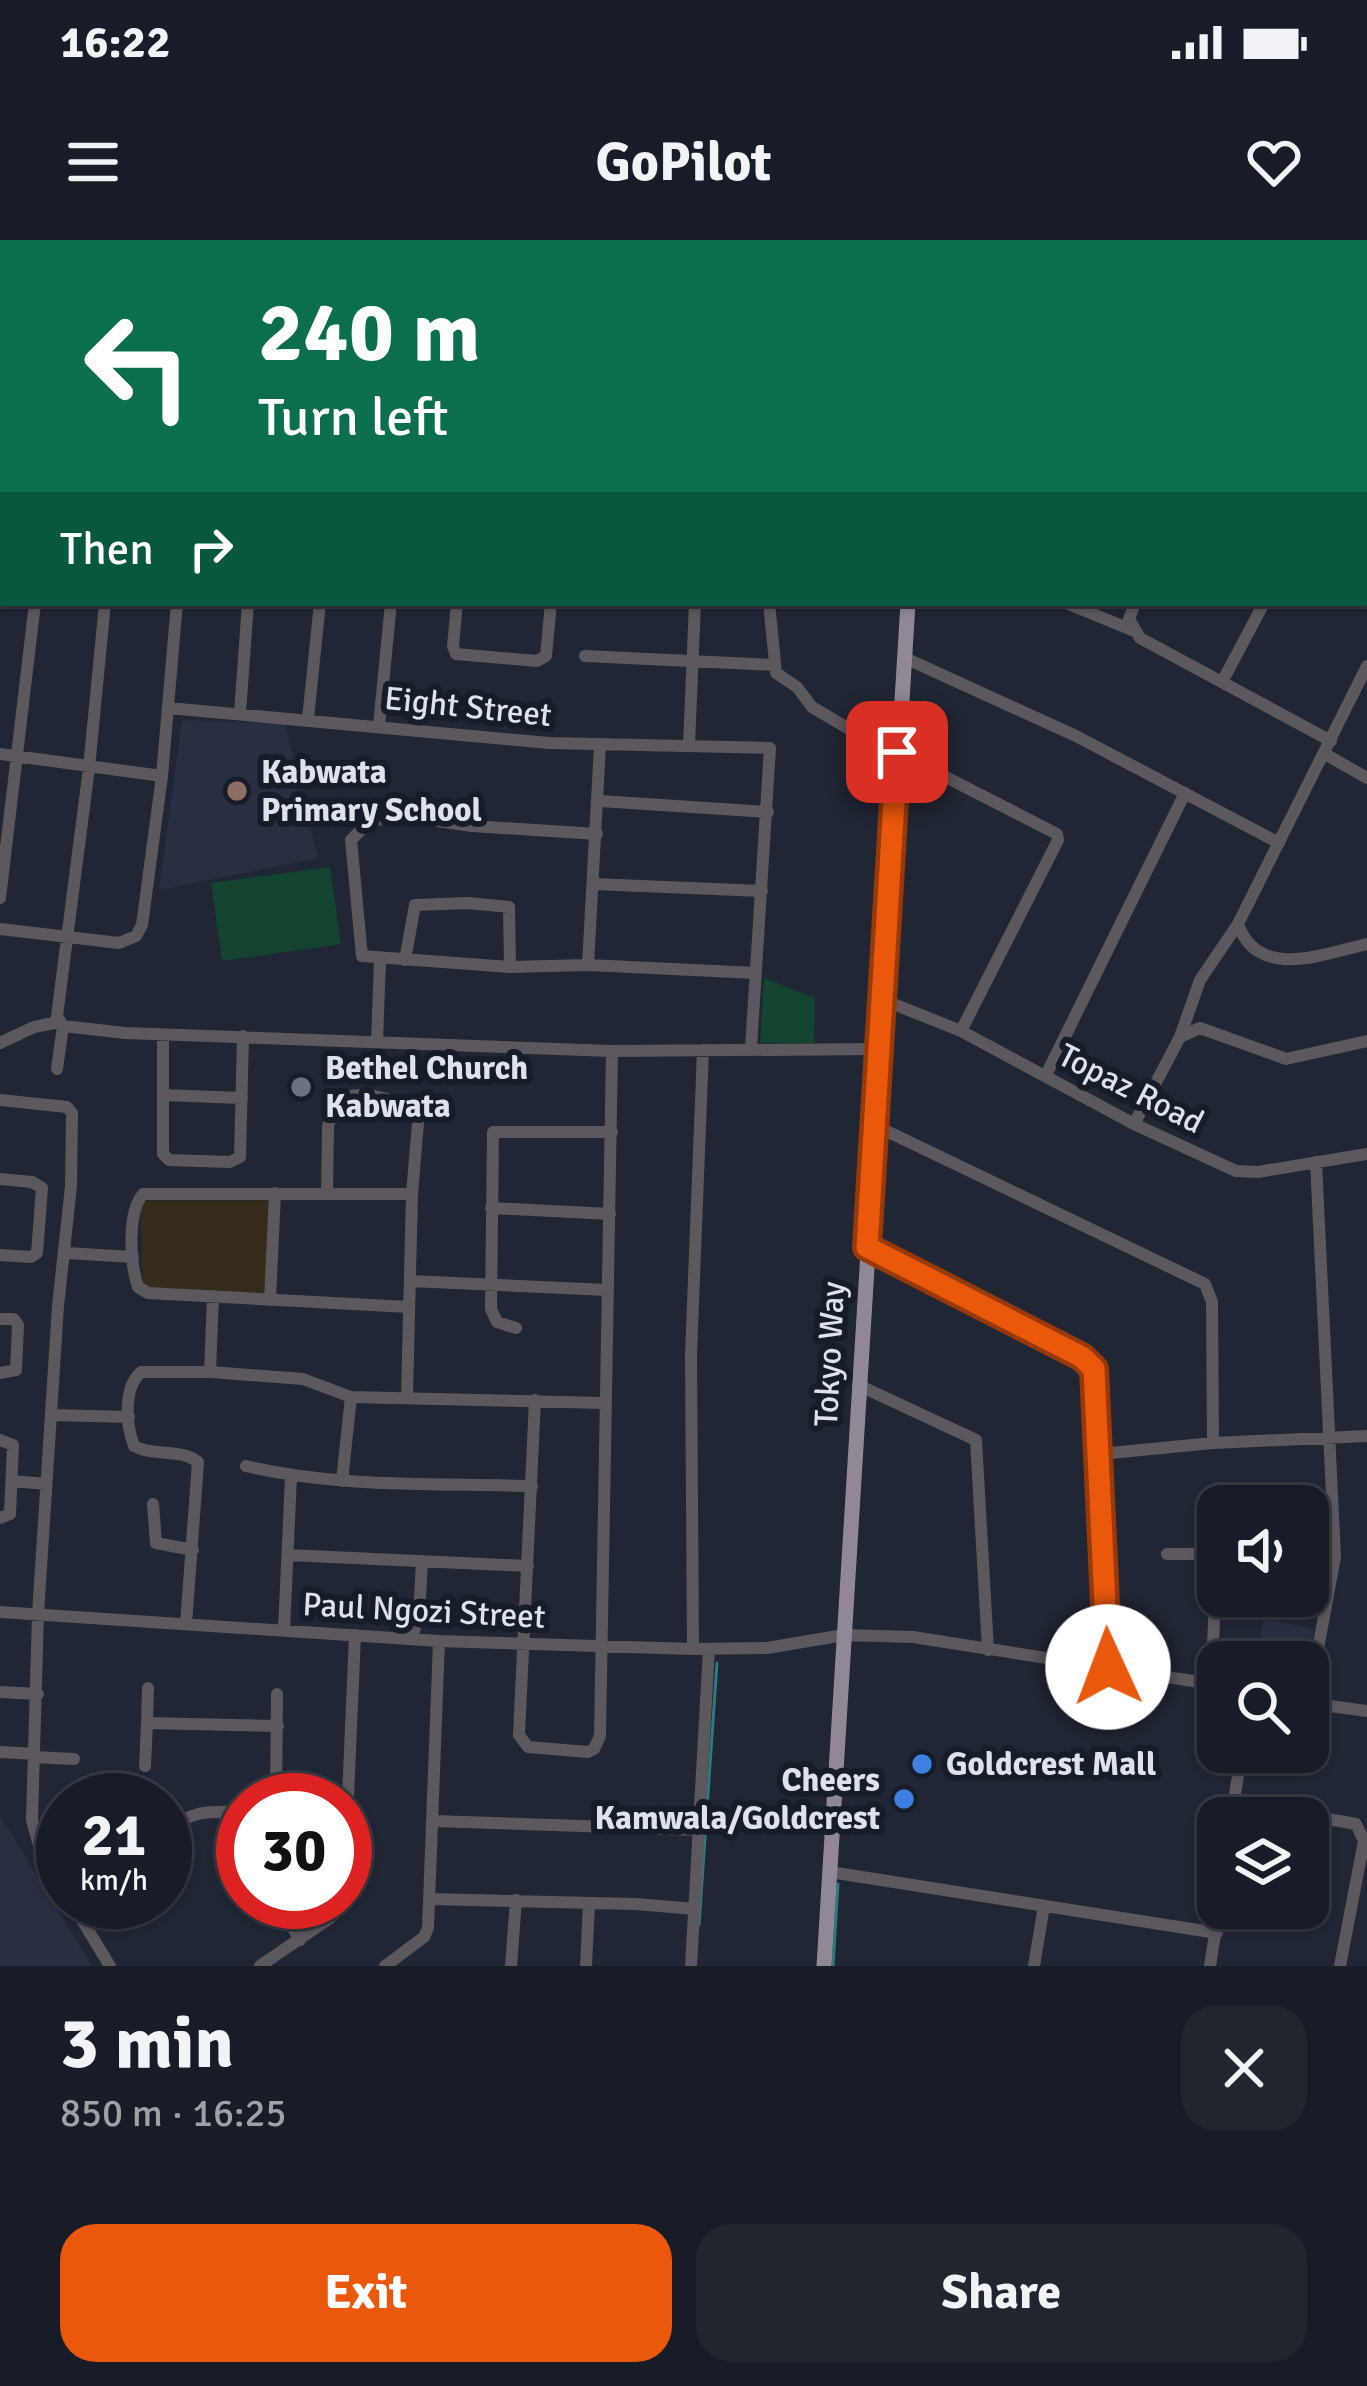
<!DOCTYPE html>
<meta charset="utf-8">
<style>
:root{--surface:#181c26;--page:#21252e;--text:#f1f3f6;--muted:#9fa1a7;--line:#363a43;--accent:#ea580c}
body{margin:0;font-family:Signika,sans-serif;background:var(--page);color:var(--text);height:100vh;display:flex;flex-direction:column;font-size:45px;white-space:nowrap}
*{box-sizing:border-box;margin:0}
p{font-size:39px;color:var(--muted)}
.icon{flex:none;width:66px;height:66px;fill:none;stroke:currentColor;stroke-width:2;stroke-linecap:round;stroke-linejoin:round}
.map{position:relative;height:1726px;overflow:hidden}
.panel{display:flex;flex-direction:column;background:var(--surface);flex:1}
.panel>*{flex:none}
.top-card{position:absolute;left:0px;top:0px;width:1368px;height:366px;box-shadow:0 3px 9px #0004,0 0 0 3px var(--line);background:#0b6e4f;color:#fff;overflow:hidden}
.buttons{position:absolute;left:1197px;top:1245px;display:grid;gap:24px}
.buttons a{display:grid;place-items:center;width:132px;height:132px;border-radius:24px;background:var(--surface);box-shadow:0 3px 9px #0004,0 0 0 3px var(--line);font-size:60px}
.speed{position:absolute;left:36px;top:1533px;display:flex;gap:24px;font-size:60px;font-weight:700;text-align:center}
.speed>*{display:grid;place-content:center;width:156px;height:156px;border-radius:50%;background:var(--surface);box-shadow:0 3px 9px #0004,0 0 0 3px var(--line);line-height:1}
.speed small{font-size:30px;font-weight:400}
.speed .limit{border:18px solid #d22;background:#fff;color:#111}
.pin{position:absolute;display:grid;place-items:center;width:102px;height:102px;color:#fff;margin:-51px;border-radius:24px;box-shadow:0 6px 18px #0006}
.me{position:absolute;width:132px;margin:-66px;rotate:358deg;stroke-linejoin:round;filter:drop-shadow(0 0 9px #0008)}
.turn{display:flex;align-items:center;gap:42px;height:252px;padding:0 60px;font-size:54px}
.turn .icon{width:156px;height:156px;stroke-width:2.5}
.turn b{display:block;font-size:84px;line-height:102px}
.then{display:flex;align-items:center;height:114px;padding:0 60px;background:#0003;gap:24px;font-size:45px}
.round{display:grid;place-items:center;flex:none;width:126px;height:126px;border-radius:36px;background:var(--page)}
.overview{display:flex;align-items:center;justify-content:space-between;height:204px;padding:0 60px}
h1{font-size:72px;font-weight:700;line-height:90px}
.cta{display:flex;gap:24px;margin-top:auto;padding:24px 60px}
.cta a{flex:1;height:138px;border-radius:36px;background:var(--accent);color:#fff;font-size:48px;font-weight:700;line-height:138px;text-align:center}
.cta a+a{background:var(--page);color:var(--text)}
.status{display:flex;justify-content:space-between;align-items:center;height:84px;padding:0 60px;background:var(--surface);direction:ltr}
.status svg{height:33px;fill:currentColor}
header{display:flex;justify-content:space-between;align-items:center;height:156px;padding:0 60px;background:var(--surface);font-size:54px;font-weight:700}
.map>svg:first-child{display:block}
.commercial{fill:#352c1c}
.built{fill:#282f42}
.green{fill:#124430}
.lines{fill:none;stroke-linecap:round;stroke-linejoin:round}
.stream{stroke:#2f7980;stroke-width:3}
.minor{stroke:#5c585e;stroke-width:12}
.major{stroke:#918895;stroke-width:15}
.route-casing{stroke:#983908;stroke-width:30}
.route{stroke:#ea580c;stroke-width:21}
.education-dot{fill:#8d6e63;stroke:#171c29;stroke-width:4.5}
.worship-dot{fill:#6b7280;stroke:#171c29;stroke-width:4.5}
.shop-dot{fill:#3f7fe0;stroke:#171c29;stroke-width:4.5}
.labels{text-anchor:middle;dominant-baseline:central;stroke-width:12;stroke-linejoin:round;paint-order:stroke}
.street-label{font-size:33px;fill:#dee2eb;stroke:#171c29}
.poi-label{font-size:33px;font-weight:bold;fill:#dee2eb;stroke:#171c29;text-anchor:start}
</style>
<div class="status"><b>16:22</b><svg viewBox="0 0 49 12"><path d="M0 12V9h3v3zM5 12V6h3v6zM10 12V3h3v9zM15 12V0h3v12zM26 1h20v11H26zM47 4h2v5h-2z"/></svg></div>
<header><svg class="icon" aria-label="menu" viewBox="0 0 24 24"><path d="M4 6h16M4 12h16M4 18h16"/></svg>GoPilot<svg class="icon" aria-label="heart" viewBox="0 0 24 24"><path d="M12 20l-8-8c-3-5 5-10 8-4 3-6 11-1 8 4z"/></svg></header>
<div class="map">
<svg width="1367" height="1726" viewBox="0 0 1367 1726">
<rect width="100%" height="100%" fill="#202633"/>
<path class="commercial" d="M 140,961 L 269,961 L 264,1056 L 143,1046 Z"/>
<path class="built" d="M 182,480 L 285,484 L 318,618 L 159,650 Z
M 1264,1378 L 1314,1390 L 1307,1422 L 1255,1422 Z
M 0,1575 L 92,1726 L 0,1726 Z"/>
<path class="green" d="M 330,627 L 341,704 L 222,721 L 211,643 Z
M 764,738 L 815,758 L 814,803 L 760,803 Z"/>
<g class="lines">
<path class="stream" d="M 699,1685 L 717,1423
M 833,1726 L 838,1644"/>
<path class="minor" d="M 96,0 L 124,3
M 626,0 L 627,3
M 820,0 L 826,3
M 1343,0 L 1345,3
M 68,3 L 68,0
M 138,3 L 138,0
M 208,3 L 209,0
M 283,3 L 283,0
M 840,3 L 840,0
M 997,3 L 1003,0
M 1319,3 L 1322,0
M 1365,33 L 1367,36
M 1365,169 L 1367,165
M 0,247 L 3,248
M 105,363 L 89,528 L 57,776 L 63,786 L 125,793 L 612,811 L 879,809
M 457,363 L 453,406 L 456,414 L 537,421 L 546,416 L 551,363
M 769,363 L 776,433 L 797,447 L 812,467 L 876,505 L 897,512 L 1057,594 L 1058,600 L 961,791
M 1066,363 L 1132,390
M 1135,363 L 1129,379 L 1140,398 L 1331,501
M 585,416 L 774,425
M 905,418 L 1076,496 L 1279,603
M 1367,426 L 1238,684 C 1258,741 1323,714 1367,704
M 1222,442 L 1264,363
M 168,468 L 549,503 L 770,508 L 751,808
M 240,473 L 248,363
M 308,478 L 320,363
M 379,485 L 391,363
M 689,505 L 695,363
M 0,514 L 162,536
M 1325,514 L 1367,538
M 600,561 L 768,572
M 597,594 L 472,586 L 390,574 L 365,586 L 351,600 L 362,716 L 510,727 L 588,725 L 756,733
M 593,644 L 762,651
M 0,658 L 35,363
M 0,689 L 119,703 L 136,696 L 142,685 L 162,536 L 177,363
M 405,720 L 415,665 L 468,663 L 509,667 L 510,727
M 588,725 L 600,505
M 881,759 L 961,791 L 1134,884 L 1236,931 L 1258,932 L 1367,914
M 163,795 L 163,914 L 169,920 L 230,922 L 240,917 L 243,796
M 1180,797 L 1200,740 L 1238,684
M 377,802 L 380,720
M 0,803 L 34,787 L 59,782
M 57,829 L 63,786
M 1046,835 L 1185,553
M 163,855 L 242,858
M 0,860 L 67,867 L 72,873 L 71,946 L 58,1066 L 38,1374 L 32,1580 L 42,1617 L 63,1650
M 1134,884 L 1180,797 L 1200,788 L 1286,819 L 1367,801
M 876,886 L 1205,1044 L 1212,1062 L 1213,1203
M 0,939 L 32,942 L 42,948 L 37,1013 L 31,1017 L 0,1015
M 327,952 L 328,887 L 333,863 C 359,847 388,857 412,870 L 418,882 L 412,954 L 407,1156
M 491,968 L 610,974
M 867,1007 L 1082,1117 L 1095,1129 L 1108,1427
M 66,1013 L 133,1017
M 410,1041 L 607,1050
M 270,1060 L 275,953
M 409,1067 L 148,1053 L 138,1047 C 130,1023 127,973 143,954 L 412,954
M 0,1079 L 14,1079 L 18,1085 L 16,1130 L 0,1133
M 516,1088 L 497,1082 L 491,1069 L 493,892 L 612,892
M 210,1132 L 213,1056
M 858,1145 L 976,1200 L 988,1410
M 535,1160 L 519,1495 L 528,1507 L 588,1512 L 594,1509 L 600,1496 L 612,811
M 51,1175 L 129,1177
M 0,1200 L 13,1205 L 10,1274 L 0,1278
M 1100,1214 L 1213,1203 L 1367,1196
M 246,1226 C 339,1248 437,1243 532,1246
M 12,1241 L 46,1244
M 342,1241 L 351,1157
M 153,1264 L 156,1303 L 193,1310
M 1167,1314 L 1211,1314 L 1217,1321 L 1211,1444
M 288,1315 L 528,1326
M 0,1372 L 439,1401 L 693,1409 L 767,1408 L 844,1395 L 913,1397 L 1218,1445
M 186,1384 L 198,1222 C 181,1208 154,1217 134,1206 C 126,1185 123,1148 141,1132 L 210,1132 L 303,1139 L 351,1157 L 605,1163
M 284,1390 L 291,1237
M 411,1399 L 419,1377 L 422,1321
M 693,1409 L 691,1114 L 703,810
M 0,1452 L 38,1454
M 1308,1463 L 1335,1317 L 1316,922
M 1308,1463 L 1367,1471
M 147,1483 L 148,1448
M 0,1512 L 35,1514
M 35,1517 L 74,1519
M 145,1526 L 147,1483 L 278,1486
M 276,1560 L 277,1454
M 1233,1562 L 1356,1584 L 1364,1601 L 1340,1726
M 222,1572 L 243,1606
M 1231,1578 L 1242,1512
M 433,1581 L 699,1590
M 165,1595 C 189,1569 210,1571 243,1572
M 345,1626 L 355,1395
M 830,1632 L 1217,1693
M 431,1659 L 636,1664 L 695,1669
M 71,1662 L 110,1726
M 277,1662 L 300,1700
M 260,1726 L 330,1678 L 338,1662
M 385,1726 L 424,1697 L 428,1688 L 439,1401
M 511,1726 L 516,1660
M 586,1726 L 589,1663
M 691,1726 L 709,1409
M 1034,1726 L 1044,1666
M 1210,1726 L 1219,1668"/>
<path class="major" d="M 929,3 L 929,0
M 824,1726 L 908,363"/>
</g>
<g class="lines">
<g class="route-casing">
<path id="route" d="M 897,512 L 867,1007 L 1082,1117 L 1094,1129 L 1108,1427"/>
</g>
<use href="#route" class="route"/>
</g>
<circle class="education-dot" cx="237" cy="551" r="12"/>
<circle class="worship-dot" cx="301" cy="847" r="12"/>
<g class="shop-dot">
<circle cx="922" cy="1524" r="12"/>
<circle cx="904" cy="1559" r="12"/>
</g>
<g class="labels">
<g class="street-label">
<text transform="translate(468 467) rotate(6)">Eight Street</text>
<text transform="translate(1131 849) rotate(27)">Topaz Road</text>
<text transform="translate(830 1114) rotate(-87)">Tokyo Way</text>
<text transform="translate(424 1371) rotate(3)">Paul Ngozi Street</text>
</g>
<g class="poi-label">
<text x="261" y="532">Kabwata<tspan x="261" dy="38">Primary School</tspan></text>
<text x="325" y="828">Bethel Church<tspan x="325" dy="38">Kabwata</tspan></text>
<text x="946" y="1524">Goldcrest Mall</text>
<text x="880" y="1540" text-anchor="end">Cheers<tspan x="880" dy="38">Kamwala/Goldcrest</tspan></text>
</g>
</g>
</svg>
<div class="buttons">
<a><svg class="icon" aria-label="sound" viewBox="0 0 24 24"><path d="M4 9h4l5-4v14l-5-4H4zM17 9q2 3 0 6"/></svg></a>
<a><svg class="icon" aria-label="search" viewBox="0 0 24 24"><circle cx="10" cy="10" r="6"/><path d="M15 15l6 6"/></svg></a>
<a><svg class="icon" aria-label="layers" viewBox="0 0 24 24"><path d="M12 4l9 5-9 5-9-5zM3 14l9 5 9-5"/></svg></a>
</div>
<div class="speed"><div>21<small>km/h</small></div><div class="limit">30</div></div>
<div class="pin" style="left:897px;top:512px;background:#d93025"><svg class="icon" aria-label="arrive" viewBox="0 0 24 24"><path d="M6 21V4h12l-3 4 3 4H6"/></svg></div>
<svg class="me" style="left:1108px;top:1427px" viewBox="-20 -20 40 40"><circle r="19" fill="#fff"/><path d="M0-13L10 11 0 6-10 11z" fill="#ea580c"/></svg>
<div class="top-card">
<div class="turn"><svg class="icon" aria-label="left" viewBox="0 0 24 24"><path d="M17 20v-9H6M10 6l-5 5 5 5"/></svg><div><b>240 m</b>Turn left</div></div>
<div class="then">Then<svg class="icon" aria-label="right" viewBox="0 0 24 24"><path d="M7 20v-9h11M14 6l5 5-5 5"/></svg></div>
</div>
</div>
<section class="panel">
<div class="overview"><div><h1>3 min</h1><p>850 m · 16:25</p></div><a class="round"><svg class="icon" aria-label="close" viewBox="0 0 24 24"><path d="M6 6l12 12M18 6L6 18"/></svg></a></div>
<div class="cta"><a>Exit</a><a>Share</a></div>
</section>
